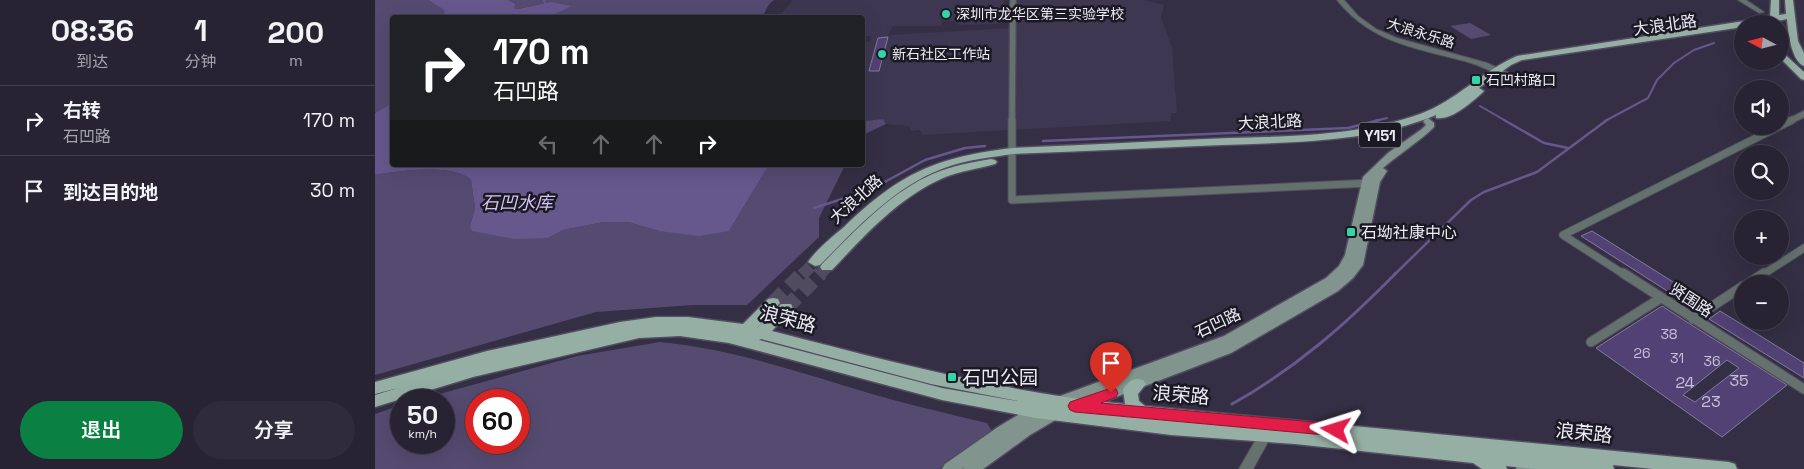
<!DOCTYPE html>
<html lang="zh">
<meta charset="utf-8">
<style>
:root{--surface:#272333;--page:#2f2b3b;--text:#f1f3f6;--muted:#a4a4ac;--line:#43404e;--accent:#0b8043}
body{margin:0;font-family:"Space Grotesk","Noto Sans SC",sans-serif;background:var(--page);color:var(--text);height:100vh;display:flex;flex-direction:column;font-size:19px;white-space:nowrap}
*{box-sizing:border-box;margin:0}
p{font-size:16px;color:var(--muted)}
.icon{flex:none;width:28px;height:28px;fill:none;stroke:currentColor;stroke-width:2;stroke-linecap:round;stroke-linejoin:round}
.map{position:relative;flex:1;overflow:hidden}
.panel{display:flex;flex-direction:column;background:var(--surface);width:375px}
.panel>*{flex:none}
.hud{position:absolute;left:15px;top:15px;width:475px;height:152px;border-radius:5px;box-shadow:0 5px 20px #0002,0 0 0 1px var(--line);background:#202124;color:#fff;overflow:hidden}
.needle{width:32px;rotate:277deg}
.fabs{position:absolute;left:1359px;top:15px;display:grid;gap:10px}
.fabs a{display:grid;place-items:center;width:55px;height:55px;border-radius:50%;background:var(--surface);box-shadow:0 5px 20px #0002,0 0 0 1px var(--line);font-size:25px}
.speed{position:absolute;left:15px;top:389px;display:flex;gap:10px;font-size:25px;font-weight:700;text-align:center}
.speed>*{display:grid;place-content:center;width:65px;height:65px;border-radius:50%;background:var(--surface);box-shadow:0 5px 20px #0002,0 0 0 1px var(--line);line-height:1}
.speed small{font-size:12px;font-weight:400}
.speed .limit{border:8px solid #d22;background:#fff;color:#111}
.pin{position:absolute;display:grid;place-items:center;width:42px;height:42px;color:#fff;margin:-51px -21px;border-radius:50% 50% 50% 0;rotate:-45deg;box-shadow:0 0 5px #0007}
.pin .icon{rotate:45deg}
.me{position:absolute;width:55px;margin:-28px;rotate:276deg;stroke-linejoin:round;filter:drop-shadow(0 0 4px #0008)}
.turn{display:flex;align-items:center;gap:18px;height:105px;padding:0 20px;font-size:22px}
.turn .icon{width:65px;height:65px;stroke-width:2.5}
.turn b{display:block;font-size:35px;line-height:42px}
.lanes{display:flex;align-items:center;height:48px;padding:0 20px;background:#0003;justify-content:center;gap:25px;direction:ltr}
.lanes .off{opacity:.35}
.eta{display:flex;justify-content:space-evenly;align-items:center;height:85px;text-align:center}
.eta b{font-size:30px;font-weight:600;line-height:35px}
.button{display:flex;gap:10px;margin-top:auto;padding:10px 20px}
.button a{flex:1;height:58px;border-radius:30px;background:var(--accent);color:#fff;font-size:20px;font-weight:600;line-height:58px;text-align:center}
.button a+a{background:var(--page);color:var(--text)}
ul{padding:0;list-style:none}
li{display:flex;align-items:center;gap:15px;height:70px;padding:0 20px;border-top:1px solid var(--line)}
li div{flex:1}
li b{display:block;font-size:19px}
li em{font-style:normal}
main{display:flex;flex:1;min-height:0}
.map>svg:first-child{display:block}
.built{fill:#3e3752}
.green{fill:#554b71;fill-rule:evenodd}
.water{fill:#66578d}
.lines{fill:none;stroke-linecap:round;stroke-linejoin:round}
.stream-far2{stroke:#66578d;stroke-width:2}
.stream-far1{stroke:#66578d;stroke-width:2.5}
.stream{stroke:#66578d;stroke-width:3}
.building{fill:#514175;stroke:#837d96;fill-rule:evenodd}
.primary-tunnel-far1{stroke:#504b5f;stroke-width:12;stroke-dasharray:12 5.5;stroke-linecap:butt}
.primary-tunnel{stroke:#504b5f;stroke-width:15;stroke-dasharray:15 8;stroke-linecap:butt}
.minor-far2-casing{stroke:#524d61;stroke-width:8}
.minor-far1-casing{stroke:#524d61;stroke-width:9}
.minor-casing{stroke:#524d61;stroke-width:11}
.tertiary-casing{stroke:#524d61;stroke-width:2}
.secondary-casing{stroke:#524d61;stroke-width:3}
.primary-casing{stroke:#524d61;stroke-width:3}
.minor-far2{stroke:#65716d;stroke-width:5.5}
.minor-far1{stroke:#65716d;stroke-width:7}
.minor{stroke:#65716d;stroke-width:9}
.tertiary{fill:#65716d;fill-rule:evenodd}
.secondary{fill:#81948d;fill-rule:evenodd}
.primary{fill:#96afa5;fill-rule:evenodd}
.route{fill:#e11d48;stroke:#92132f}
.poi-dot{fill:#33d4a8;stroke:#1b1922;stroke-width:2}
.labels{text-anchor:middle;dominant-baseline:central;stroke-width:5;stroke-linejoin:round;paint-order:stroke}
.far-poi-label{font-size:14px;fill:#eeebf9;stroke:#1b1922;text-anchor:start}
.far-street-label{font-size:14px;fill:#eeebf9;stroke:#1b1922}
.number-label{font-size:14px;fill:#c7c0d8}
.shield{fill:#1b1922;stroke:#afacb8;stroke-width:1}
.shield-label{font-size:15px;font-weight:bold;fill:#eeebf9}
.street-label{font-size:16px;fill:#eeebf9;stroke:#1b1922}
.poi-label{font-size:16px;fill:#eeebf9;stroke:#1b1922;text-anchor:start}
.near-number-label{font-size:16px;fill:#c7c0d8}
.water-label{font-size:18px;font-style:italic;fill:#d2c5f7;stroke:#1b1922}
.near-street-label{font-size:19px;fill:#eeebf9;stroke:#1b1922}
.near-poi-label{font-size:19px;fill:#eeebf9;stroke:#1b1922;text-anchor:start}
</style>
<main>
<section class="panel">
<div class="eta">
<div><b>08:36</b><p>到达</p></div>
<div><b>1</b><p>分钟</p></div>
<div><b>200</b><p>m</p></div>
</div>
<ul>
<li><svg class="icon" aria-label="right" viewBox="0 0 24 24"><path d="M7 20v-9h11M14 6l5 5-5 5"/></svg><div><b>右转</b><p>石凹路</p></div><em>170 m</em></li>
<li><svg class="icon" aria-label="arrive" viewBox="0 0 24 24"><path d="M6 21V4h12l-3 4 3 4H6"/></svg><div><b>到达目的地</b></div><em>30 m</em></li>
</ul>
<div class="button"><a>退出</a><a>分享</a></div>
</section>
<div class="map">
<svg width="1429" height="469" viewBox="0 0 1429 469">
<rect width="100%" height="100%" fill="#342f44"/>
<path class="built" d="M 418,0 L 629,0 L 628,22 L 624,24 L 585,25 L 578,21 L 567,21 L 566,26 L 518,26 L 513,35 L 638,28 L 638,0 L 769,0 L 789,5 L 786,17 L 797,48 L 802,113 L 796,113 L 795,121 L 547,135 L 545,130 L 537,131 L 534,126 L 511,124 L 508,119 L 490,121 L 488,111 L 488,42 L 495,42 L 496,36 L 488,36 L 488,18 L 403,18 Z"/>
<path class="green" d="M 0,0 L 53,0 L 69,10 L 71,17 L 18,18 L 17,103 L 0,113 Z
M 133,0 L 399,0 C 390,6 392,12 386,18 L 174,17 L 176,16 L 175,2 L 143,9 L 139,8 L 141,4 Z
M 1095,23 L 1116,35 L 1096,39 L 1075,26 Z
M 488,111 L 490,121 L 508,119 L 511,124 L 488,135 Z
M 394,165 L 470,165 L 444,218 L 444,237 L 372,305 L 318,305 L 221,312 L 0,375 L 0,175 C 24,171 77,163 96,180 L 100,208 L 95,226 L 173,238 L 188,230 L 229,222 L 253,222 L 284,231 L 354,231 Z
M 285,342 C 358,349 427,373 497,394 C 535,405 574,414 612,423 L 617,431 L 599,446 L 564,469 L 0,469 L 0,414 L 26,405 L 26,442 L 69,442 L 69,400 L 43,400 L 202,356 ZM 101,400 L 144,400 L 144,442 L 101,442 Z"/>
<path class="water" d="M 53,0 L 133,0 L 141,4 L 139,8 L 143,9 L 175,2 L 196,6 L 174,17 L 70,18 L 69,10 Z
M 17,103 L 18,165 L 394,165 L 354,231 L 324,236 L 284,231 L 253,222 L 229,222 L 188,230 L 173,238 L 139,239 L 97,231 L 95,226 L 100,208 L 96,180 C 78,163 23,171 0,175 L 0,113 Z"/>
<g class="lines">
<path class="stream-far2" d="M 169,0 L 170,3
M 1105,106 L 1131,121
M 1000,121 L 1012,118
M 1230,121 L 1273,98 L 1282,80 L 1299,63 L 1319,50 L 1339,43"/>
<path class="stream-far1" d="M 1129,120 L 1169,143 L 1193,148
M 668,141 L 973,128 L 1004,120
M 439,208 L 495,190 L 550,160 L 590,148 L 610,146
M 1019,275 L 1096,200 L 1109,192 L 1162,172 L 1232,120"/>
<path class="stream" d="M 857,404 C 920,369 971,324 1021,273"/>
</g>
<path class="building" d="M 513,37 L 504,71 L 494,71 L 503,38 Z
M 1217,231 L 1330,302 L 1319,308 L 1206,236 Z
M 1287,306 L 1315,324 L 1412,385 L 1347,437 L 1221,348 ZM 1352,360 L 1364,368 L 1320,402 L 1308,395 Z
M 1345,311 L 1429,363 L 1429,378 L 1334,319 Z"/>
<g class="lines">
<path class="primary-tunnel-far1" d="M 427,275 L 440,262
M 444,275 L 452,267"/>
<path class="primary-tunnel" d="M 398,303 L 428,273
M 411,308 L 446,273"/>
<g class="minor-far2-casing">
<path id="minor-far2" d="M 637,121 L 638,0
M 1415,121 L 1429,114"/>
</g>
<g class="minor-far1-casing">
<path id="minor-far1" d="M 637,120 L 637,200 L 995,183
M 1188,235 L 1250,275
M 1188,235 L 1417,120
M 1387,275 L 1429,248"/>
</g>
<g class="minor-casing">
<path id="minor" d="M 1248,273 L 1429,389
M 1372,284 L 1389,273
M 1318,319 L 1368,286
M 1216,342 L 1286,298"/>
</g>
<g class="tertiary-casing">
<path id="tertiary" d="M 962,0 L 969,0 L 983,16 L 1001,29 L 1022,38 L 1112,63 L 1134,73 L 1133,75 C 1122,76 1107,66 1096,63 C 1044,48 998,45 962,0 Z
M 1363,0 L 1371,0 L 1389,12 L 1384,13 Z
M 893,426 L 898,427 L 899,431 L 878,469 L 864,469 L 888,427 Z"/>
</g>
<g class="secondary-casing">
<path id="secondary" d="M 1053,118 L 1059,123 L 1059,127 C 1044,142 1025,153 1008,168 L 1012,171 L 1005,182 L 988,265 L 978,278 L 963,291 L 856,353 L 702,412 L 697,410 L 695,406 L 696,404 L 686,407 L 689,412 L 687,416 L 655,435 L 608,469 L 588,469 L 589,467 L 587,469 L 567,469 L 570,464 L 623,427 L 660,405 L 665,403 L 670,405 L 672,409 L 671,411 L 678,407 L 675,403 L 677,399 L 849,336 L 951,278 L 964,266 L 970,255 L 988,177 L 1013,153 L 1047,129 L 1051,125 L 1048,121 Z
M 1154,443 C 1164,446 1171,458 1172,469 L 1141,469 C 1142,459 1145,453 1149,444 Z"/>
</g>
<g class="primary-casing">
<path id="primary" d="M 1396,0 L 1404,0 L 1404,15 L 1411,14 L 1410,0 L 1418,0 L 1423,41 L 1429,53 L 1429,66 C 1416,61 1413,31 1412,19 L 1403,21 L 1403,24 L 1395,24 L 1395,22 L 1368,24 L 1368,27 L 1147,60 L 1136,65 L 1104,88 L 1109,91 L 1107,93 C 1097,102 1076,121 1061,118 L 1061,115 C 994,143 918,142 847,145 C 777,148 708,151 638,154 C 618,157 597,159 578,165 C 523,182 484,226 445,265 L 440,266 L 433,262 C 442,249 457,237 469,227 C 525,173 561,157 638,148 C 710,145 782,141 854,138 C 917,136 984,136 1045,114 C 1081,101 1107,71 1142,56 L 1395,17 Z
M 1405,50 L 1429,72 L 1429,80 L 1426,79 L 1405,58 Z
M 616,159 L 620,160 L 622,162 L 620,164 C 603,169 585,171 568,178 C 523,198 490,235 457,270 L 447,270 L 445,267 L 447,264 C 481,230 515,192 560,173 C 578,166 597,162 616,159 Z
M 398,298 L 403,299 L 405,303 L 382,328 L 406,304 L 416,304 L 418,308 L 397,331 C 514,361 630,393 750,404 L 748,390 C 752,382 759,377 768,380 L 771,384 L 763,394 L 764,401 L 770,406 L 1354,462 L 1360,464 L 1362,469 L 1278,469 L 1238,465 L 1239,469 L 1160,469 L 1131,466 L 1132,469 L 1107,469 L 1098,463 L 920,444 L 796,435 L 661,418 L 567,400 L 354,343 L 305,336 L 264,338 L 98,377 L 0,407 L 0,395 L 23,388 L 0,394 L 0,382 L 112,351 L 245,322 L 281,317 L 313,317 L 368,324 L 393,299 ZM 386,339 L 556,384 L 648,402 L 567,388 L 384,340 Z"/>
</g>
<use href="#minor-far2" class="minor-far2"/>
<use href="#minor-far1" class="minor-far1"/>
<use href="#minor" class="minor"/>
<use href="#tertiary" class="tertiary"/>
<use href="#secondary" class="secondary"/>
<use href="#primary" class="primary"/>
</g>
<path class="route" d="M 736,388 L 741,389 L 743,393 L 741,397 L 726,403 L 961,424 L 966,426 L 969,430 L 966,435 L 961,436 L 700,412 L 695,410 L 693,406 L 695,402 Z"/>
<g class="poi-dot">
<circle cx="571" cy="14" r="5"/>
<circle cx="507" cy="54" r="5"/>
<rect x="1096" y="75" width="10" height="10" rx="2.5"/>
<rect x="971" y="227" width="10" height="10" rx="2.5"/>
<rect x="572" y="372" width="10" height="10" rx="2.5"/>
</g>
<g class="labels">
<g class="far-poi-label">
<text x="581" y="14">深圳市龙华区第三实验学校</text>
<text x="517" y="54">新石社区工作站</text>
<text x="1111" y="80">石凹村路口</text>
</g>
<g class="far-street-label">
<text transform="translate(1046 33) rotate(17)">大浪永乐路</text>
</g>
<g class="number-label">
<text x="1294" y="334">38</text>
<text x="1267" y="353">26</text>
<text x="1302" y="358">31</text>
<text x="1337" y="361">36</text>
</g>
<rect class="shield" x="984" y="122.5" width="42" height="25" rx="4"/>
<g class="shield-label">
<text x="1005" y="135">Y151</text>
</g>
<g class="street-label">
<text transform="translate(1290 25) rotate(-8)">大浪北路</text>
<text transform="translate(895 122) rotate(-3)">大浪北路</text>
<text transform="translate(481 199) rotate(-42)">大浪北路</text>
<text transform="translate(1316 300) rotate(33)">贤围路</text>
<text transform="translate(843 323) rotate(-25)">石凹路</text>
</g>
<g class="poi-label">
<text x="986" y="232">石坳社康中心</text>
</g>
<g class="near-number-label">
<text x="1364" y="380">35</text>
<text x="1310" y="382">24</text>
<text x="1336" y="401">23</text>
</g>
<g class="water-label">
<text x="142" y="202">石凹水库</text>
</g>
<g class="near-street-label">
<text transform="translate(413 319) rotate(15)">浪荣路</text>
<text transform="translate(806 395) rotate(5)">浪荣路</text>
<text transform="translate(1209 433) rotate(6)">浪荣路</text>
</g>
<g class="near-poi-label">
<text x="587" y="377">石凹公园</text>
</g>
</g>
</svg>
<div class="fabs">
<a><svg class="needle" viewBox="-14 -14 28 28"><path d="M0-13l5 13h-10z" fill="#e53935"/><path d="M0 13l5-13h-10z" fill="#a4a4ac"/></svg></a>
<a><svg class="icon" aria-label="sound" viewBox="0 0 24 24"><path d="M4 9h4l5-4v14l-5-4H4zM17 9q2 3 0 6"/></svg></a>
<a><svg class="icon" aria-label="search" viewBox="0 0 24 24"><circle cx="10" cy="10" r="6"/><path d="M15 15l6 6"/></svg></a>
<a>+</a>
<a>−</a>
</div>
<div class="speed"><div>50<small>km/h</small></div><div class="limit">60</div></div>
<div class="pin" style="left:736px;top:393px;background:#d93025"><svg class="icon" aria-label="arrive" viewBox="0 0 24 24"><path d="M6 21V4h12l-3 4 3 4H6"/></svg></div>
<svg class="me" style="left:961px;top:430px" viewBox="-20 -20 40 40"><path d="M0-17L14 15 0 8-14 15z" fill="#e11d48" stroke="#fff" stroke-width="4"/></svg>
<div class="hud">
<div class="turn"><svg class="icon" aria-label="right" viewBox="0 0 24 24"><path d="M7 20v-9h11M14 6l5 5-5 5"/></svg><div><b>170 m</b>石凹路</div></div>
<div class="lanes"><svg class="icon off" aria-label="left" viewBox="0 0 24 24"><path d="M17 20v-9H6M10 6l-5 5 5 5"/></svg><svg class="icon off" aria-label="ahead" viewBox="0 0 24 24"><path d="M12 20V5M6 11l6-6 6 6"/></svg><svg class="icon off" aria-label="ahead" viewBox="0 0 24 24"><path d="M12 20V5M6 11l6-6 6 6"/></svg><svg class="icon" aria-label="right" viewBox="0 0 24 24"><path d="M7 20v-9h11M14 6l5 5-5 5"/></svg></div>
</div>
</div>
</main>
